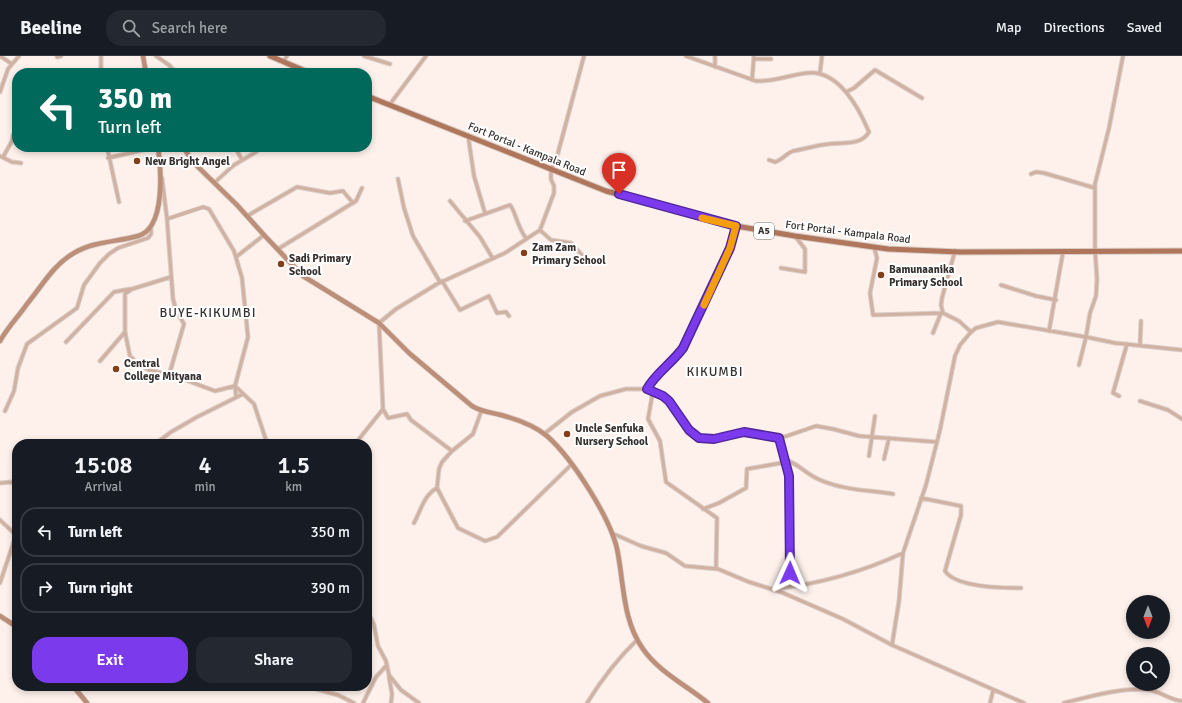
<!DOCTYPE html>
<style>
:root{--surface:#171b24;--page:#242831;--text:#f1f3f6;--muted:#9ea1a6;--line:#363941;--accent:#7c3aed}
body{margin:0;font-family:Signika,sans-serif;background:var(--page);color:var(--text);height:100vh;display:flex;flex-direction:column;font-size:15px;white-space:nowrap}
*{box-sizing:border-box;margin:0}
p{font-size:13px;color:var(--muted)}
.icon{flex:none;width:22px;height:22px;fill:none;stroke:currentColor;stroke-width:2;stroke-linecap:round;stroke-linejoin:round}
.map{position:relative;flex:1;overflow:hidden}
.panel{position:absolute;left:12px;top:383px;width:360px;height:252px;display:flex;flex-direction:column;background:var(--surface);border-radius:16px;box-shadow:0 2px 6px #0003}
.panel>*{flex:none}
.banner{position:absolute;left:12px;top:12px;width:360px;height:84px;border-radius:16px;box-shadow:0 2px 6px #0003;background:#00695c;color:#fff;overflow:hidden}
.needle{width:26px;rotate:180deg}
.controls{position:absolute;left:1126px;top:539px;display:grid;gap:8px}
.controls a{display:grid;place-items:center;width:44px;height:44px;border-radius:50%;background:var(--surface);box-shadow:0 2px 6px #0003;font-size:20px}
.pin{position:absolute;display:grid;place-items:center;width:34px;height:34px;color:#fff;margin:-41px -17px;border-radius:50% 50% 50% 0;rotate:-45deg;box-shadow:0 0 4px #0007}
.pin .icon{rotate:45deg}
.me{position:absolute;width:44px;margin:-22px;rotate:1deg;stroke-linejoin:round;filter:drop-shadow(0 0 3px #0008)}
.turn{display:flex;align-items:center;gap:14px;height:84px;padding:0 20px;font-size:18px}
.turn .icon{width:52px;height:52px;stroke-width:2.5}
.turn b{display:block;font-size:28px;line-height:34px}
.eta{display:flex;justify-content:space-evenly;align-items:center;height:68px;text-align:center}
.eta b{font-size:24px;font-weight:600;line-height:28px}
.action{display:flex;gap:8px;margin-top:auto;padding:8px 20px}
.action a{flex:1;height:46px;border-radius:16px;background:var(--accent);color:#fff;font-size:16px;font-weight:600;line-height:46px;text-align:center}
.action a+a{background:var(--page);color:var(--text)}
ul{padding:0;list-style:none}
li{display:flex;align-items:center;gap:12px;height:50px;margin:0 8px 6px;padding:0 12px;border:2px solid var(--line);border-radius:16px}
li div{flex:1}
li b{display:block;font-size:15px}
li em{font-style:normal}
header{display:flex;align-items:center;gap:24px;box-sizing:border-box;height:56px;padding:0 20px;background:var(--surface);border-bottom:1px solid var(--line)}
header strong{font-size:19px}
nav{display:flex;gap:22px;margin-inline-start:auto;font-size:14px}
.search{width:280px;height:36px;background:var(--page);display:flex;align-items:center;gap:10px;box-sizing:border-box;padding:0 14px;border-radius:16px;color:var(--muted);font-size:15px}
.map>svg:first-child{display:block}
.lines{fill:none;stroke-linecap:round;stroke-linejoin:round}
.street-casing{stroke:#dacec9;stroke-width:5}
.secondary-casing{stroke:#dacec9;stroke-width:6}
.primary-casing{stroke:#dacec9;stroke-width:7}
.street{stroke:#d1b1a1;stroke-width:3}
.secondary{stroke:#bd8f79;stroke-width:4.5}
.primary{stroke:#af765b;stroke-width:5}
.route-casing{stroke:#51269a;stroke-width:10}
.route{stroke:#7c3aed;stroke-width:7}
.slow{stroke:#f59e0b;stroke-width:7}
.poi-dot{fill:#853f18;stroke:#fff;stroke-width:1.5}
.labels{text-anchor:middle;dominant-baseline:central;stroke-width:4;stroke-linejoin:round;paint-order:stroke}
.shield{fill:#fff;stroke:#726f6d;stroke-width:1}
.shield-label{font-size:10px;font-weight:bold;fill:#36312f}
.street-label{font-size:11px;fill:#36312f;stroke:#fff}
.poi-label{font-size:11px;font-weight:bold;fill:#36312f;stroke:#fff;text-anchor:start}
.quarter-label{font-size:13px;letter-spacing:1px;fill:#36312f;stroke:#fff}
</style>
<header>
<strong>Beeline</strong>
<div class="search"><svg class="icon" aria-label="search" viewBox="0 0 24 24"><circle cx="10" cy="10" r="6"/><path d="M15 15l6 6"/></svg>Search here</div>
<nav><a>Map</a><a>Directions</a><a>Saved</a></nav>
</header>
<div class="map">
<svg width="1182" height="647" viewBox="0 0 1182 647">
<rect width="100%" height="100%" fill="#fef1eb"/>
<g class="lines">
<g class="street-casing">
<path id="street" d="M 0,0 L 12,8
M 156,0 L 169,9 L 176,17
M 364,0 L 390,8
M 686,0 L 756,25 C 773,26 789,19 807,17 C 838,13 859,52 869,76 C 861,90 842,86 829,88 C 817,89 805,93 793,95 C 787,97 782,104 775,106 L 769,104
M 715,0 L 715,11
M 57,1 L 61,0
M 755,3 L 771,3
M 283,6 L 287,0
M 820,16 L 822,0
M 101,17 L 101,0
M 752,24 L 754,0
M 0,36 L 8,13 L 19,0
M 846,36 L 854,32 L 875,14 L 922,42
M 390,48 L 426,0
M 468,79 L 474,120 L 485,157
M 107,91 L 119,146
M 235,91 L 242,104
M 0,100 L 12,106 L 21,107
M 3,101 L 12,85 L 13,79
M 108,102 L 156,91
M 1031,118 L 1036,116 L 1044,117 L 1095,132
M 162,122 L 167,163 L 173,243 L 176,254 L 184,268 L 169,319
M 398,123 L 404,152 L 413,180 L 440,226
M 214,127 L 234,109 L 256,96 L 261,91
M 450,145 L 480,181 L 492,201
M 247,160 L 297,131 L 330,137 L 343,135 L 353,147
M 167,163 L 203,151 L 209,153 L 234,195 L 242,222 L 248,281 L 235,330 L 236,340
M 465,165 L 510,149 C 515,154 518,173 526,182
M 540,174 L 551,184 L 571,187 L 590,208
M 874,191 L 877,202 L 870,237 L 873,259 L 943,257 L 959,265 L 971,276
M 278,193 L 356,145 L 362,132
M 236,201 L 264,179
M 781,212 L 805,216 L 805,193 L 795,180
M 171,221 L 132,233 L 125,238 L 125,276 L 130,300 L 136,306 L 149,314 L 175,320 L 215,335 L 235,330 L 254,348 L 266,384 L 269,386 L 283,388
M 442,225 L 460,254 L 489,240 L 497,257 L 506,256 L 509,260
M 1001,229 L 1036,240 L 1056,244
M 943,257 L 941,249 L 942,242 L 955,195
M 1049,275 L 1063,196
M 933,277 L 941,257
M 66,286 L 114,236 L 130,233
M 1140,289 L 1141,265
M 100,305 L 125,276
M 1079,309 L 1086,281 L 1115,287 L 1182,294
M 647,333 L 656,321 L 673,306 L 683,292 L 730,192 L 736,170
M 653,335 L 648,363 L 660,385 L 666,426 L 717,462 L 716,513
M 1119,340 L 1113,337 L 1127,288
M 1140,345 L 1168,354 L 1182,363
M 383,353 L 388,362 L 407,358 L 411,364 L 452,395
M 5,355 L 14,335 L 18,312 L 27,288 L 77,252 L 84,229 L 100,207 L 109,198 L 118,192 L 148,182 L 151,178 L 151,172
M 481,356 L 473,378 L 452,395 L 442,406 L 439,413 L 437,432 L 458,472 L 485,485 L 497,481 L 571,409
M 544,378 L 572,356 L 600,340 L 626,333 L 642,333 L 663,340 L 669,345 L 689,374 L 695,380 L 705,383 L 723,382 L 744,376 L 784,381 L 816,370 L 833,373 L 859,380 L 937,386
M 779,382 L 789,420 L 791,531
M 155,388 L 171,376 L 197,361 L 243,338
M 355,388 L 383,353 L 379,267 L 396,253 L 437,228 L 505,197 L 540,174 L 554,137 L 554,130 L 551,123 L 551,114 L 558,97 L 584,0
M 869,400 L 875,360
M 884,403 L 889,382
M 786,404 C 799,408 806,418 818,423 C 841,434 868,434 893,438
M 0,427 L 12,426 L 17,431
M 921,442 L 961,450 L 961,459 L 945,515 C 956,532 1004,532 1021,532
M 703,453 L 719,447 L 746,432 L 747,413 L 787,406
M 0,464 L 16,479 L 0,527
M 414,467 C 421,454 424,439 437,432
M 614,478 L 641,490 L 666,497 L 685,510 L 718,513 L 749,526 L 781,536 L 843,563 L 892,589 L 1024,647
M 774,533 C 819,528 862,516 903,497
M 367,554 L 374,569 L 378,590 L 386,605 L 389,619 L 401,634 L 419,647
M 892,589 L 899,545 L 903,497 L 926,429 L 940,374 L 955,300 L 960,289 L 971,276 L 976,272 L 998,266 L 1086,281 L 1090,257 L 1096,240 L 1097,223 L 1095,194 L 1095,128 L 1109,72 L 1123,0
M 389,621 L 392,638 L 391,647
M 305,630 L 338,639 L 354,647
M 363,647 L 376,621 L 386,610
M 587,647 C 602,623 617,603 637,584
M 990,647 L 993,635
M 1064,647 C 1087,641 1126,630 1150,634 C 1161,636 1170,644 1182,645"/>
</g>
<g class="secondary-casing">
<path id="secondary" d="M 143,0 L 146,17
M 183,91 L 194,107 L 237,149 L 264,179 L 303,220 L 379,267 L 409,297 L 472,350 C 482,356 490,356 501,359 C 516,363 535,370 547,380 C 572,402 613,465 618,498 C 624,530 623,565 643,593 C 659,616 686,629 708,647
M 0,285 C 8,271 18,261 27,248 C 42,230 53,209 74,197 C 94,185 117,186 138,180 C 166,172 161,113 158,91
M 0,560 L 17,571
M 73,630 L 87,647"/>
</g>
<g class="primary-casing">
<path id="primary" d="M 270,0 L 310,17
M 367,40 L 606,135 L 736,170 L 795,180 L 888,193 L 960,196 L 1182,195"/>
</g>
<use href="#street" class="street"/>
<use href="#secondary" class="secondary"/>
<use href="#primary" class="primary"/>
</g>
<g class="lines">
<g class="route-casing">
<path id="route" d="M 619,138 L 736,170 L 730,192 L 683,292 C 672,307 655,318 647,333 L 663,340 L 669,345 L 689,374 L 699,382 L 714,383 L 744,376 L 779,382 L 789,420 L 790,517"/>
</g>
<use href="#route" class="route"/>
<path class="slow" d="M 702,162 L 736,170 L 730,192 L 704,249"/>
</g>
<g class="poi-dot">
<circle cx="137" cy="105" r="4"/>
<circle cx="524" cy="197" r="4"/>
<circle cx="281" cy="208" r="4"/>
<circle cx="881" cy="219" r="4"/>
<circle cx="116" cy="313" r="4"/>
<circle cx="567" cy="378" r="4"/>
</g>
<g class="labels">
<rect class="shield" x="754" y="167" width="20" height="16" rx="3"/>
<g class="shield-label">
<text x="764" y="175">A5</text>
</g>
<g class="street-label">
<text transform="translate(527 93) rotate(22)">Fort Portal - Kampala Road</text>
<text transform="translate(848 176) rotate(7)">Fort Portal - Kampala Road</text>
</g>
<g class="poi-label">
<text x="145" y="105">New Bright Angel</text>
<text x="532" y="191">Zam Zam<tspan x="532" dy="13">Primary School</tspan></text>
<text x="289" y="202">Sadi Primary<tspan x="289" dy="13">School</tspan></text>
<text x="889" y="213">Bamunaanika<tspan x="889" dy="13">Primary School</tspan></text>
<text x="124" y="307">Central<tspan x="124" dy="13">College Mityana</tspan></text>
<text x="575" y="372">Uncle Senfuka<tspan x="575" dy="13">Nursery School</tspan></text>
</g>
<g class="quarter-label">
<text x="208" y="257">BUYE-KIKUMBI</text>
<text x="715" y="316">KIKUMBI</text>
</g>
</g>
</svg>
<div class="controls">
<a><svg class="needle" viewBox="-14 -14 28 28"><path d="M0-13l5 13h-10z" fill="#e53935"/><path d="M0 13l5-13h-10z" fill="#9ea1a6"/></svg></a>
<a><svg class="icon" aria-label="search" viewBox="0 0 24 24"><circle cx="10" cy="10" r="6"/><path d="M15 15l6 6"/></svg></a>
</div>
<div class="pin" style="left:619px;top:138px;background:#d93025"><svg class="icon" aria-label="arrive" viewBox="0 0 24 24"><path d="M6 21V4h12l-3 4 3 4H6"/></svg></div>
<svg class="me" style="left:790px;top:517px" viewBox="-20 -20 40 40"><path d="M0-17L14 15 0 8-14 15z" fill="#7c3aed" stroke="#fff" stroke-width="4"/></svg>
<div class="banner">
<div class="turn"><svg class="icon" aria-label="left" viewBox="0 0 24 24"><path d="M17 20v-9H6M10 6l-5 5 5 5"/></svg><div><b>350 m</b>Turn left</div></div>
</div>
<section class="panel">
<div class="eta">
<div><b>15:08</b><p>Arrival</p></div>
<div><b>4</b><p>min</p></div>
<div><b>1.5</b><p>km</p></div>
</div>
<ul>
<li><svg class="icon" aria-label="left" viewBox="0 0 24 24"><path d="M17 20v-9H6M10 6l-5 5 5 5"/></svg><div><b>Turn left</b></div><em>350 m</em></li>
<li><svg class="icon" aria-label="right" viewBox="0 0 24 24"><path d="M7 20v-9h11M14 6l5 5-5 5"/></svg><div><b>Turn right</b></div><em>390 m</em></li>
</ul>
<div class="action"><a>Exit</a><a>Share</a></div>
</section>
</div>
